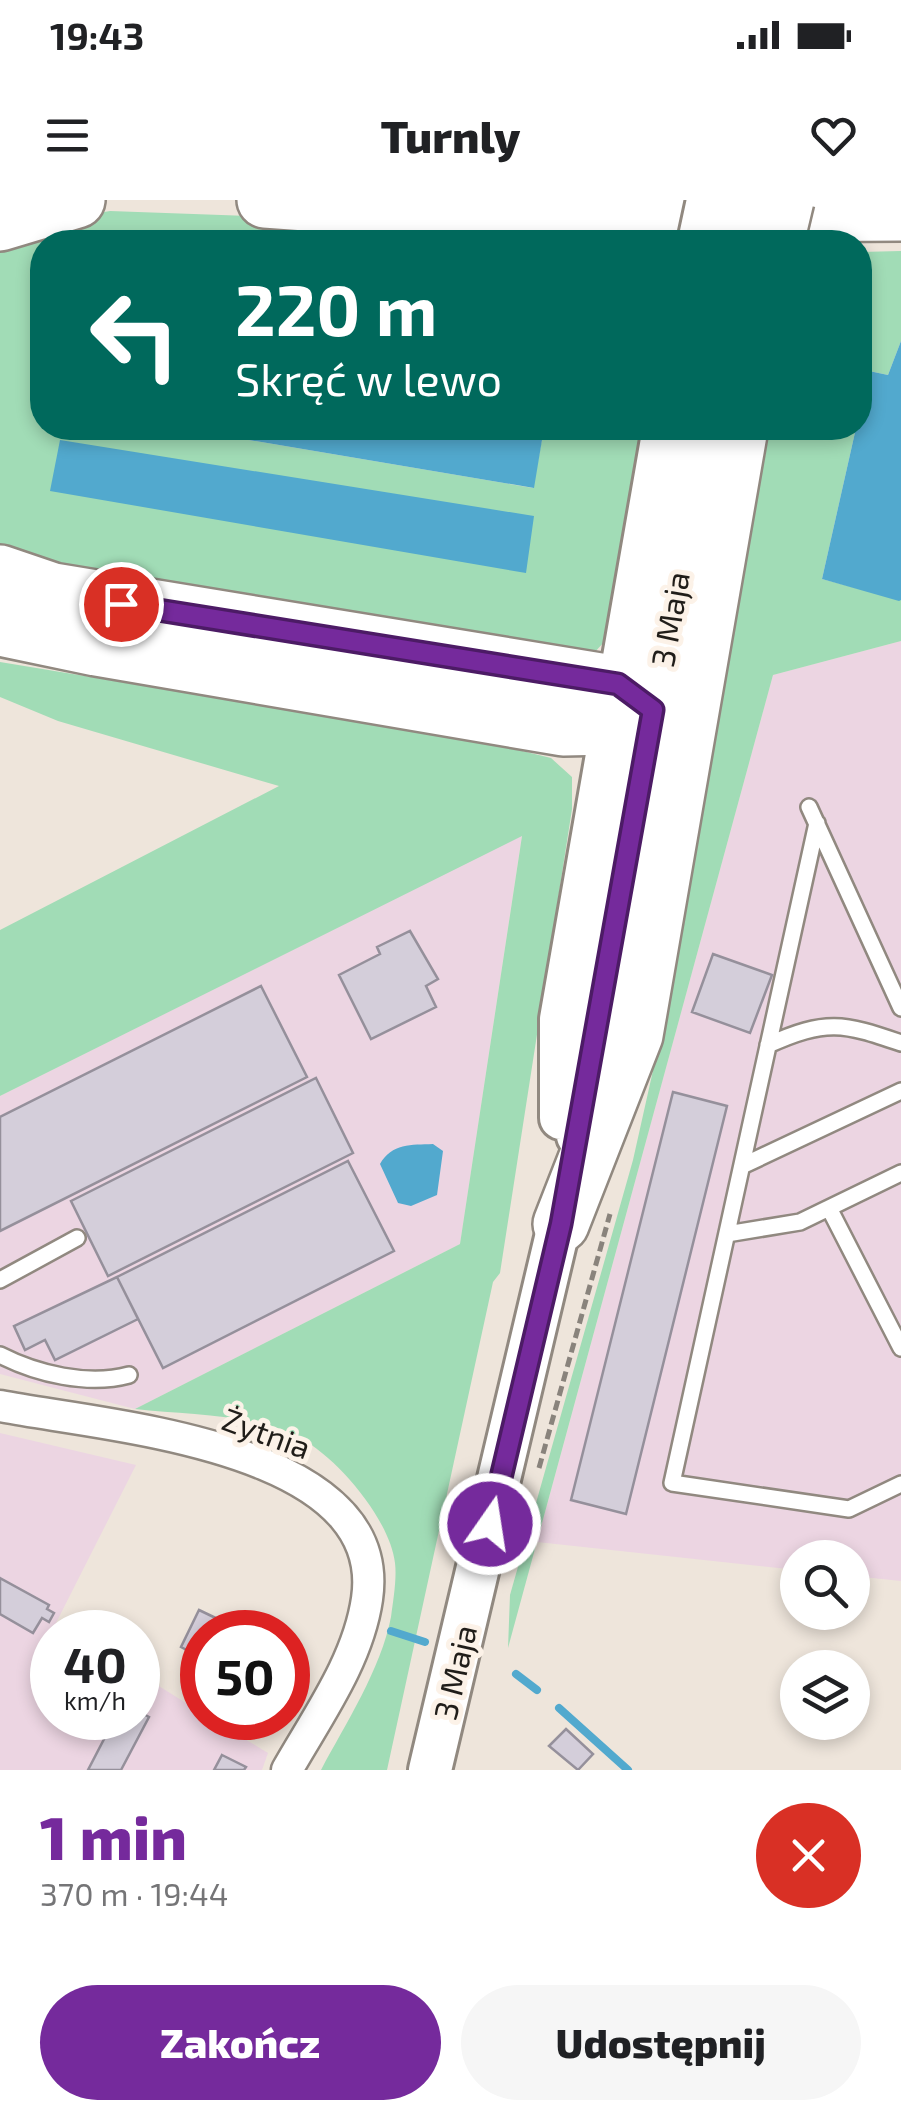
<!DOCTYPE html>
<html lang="pl">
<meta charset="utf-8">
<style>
:root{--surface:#fff;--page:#f6f6f6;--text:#202124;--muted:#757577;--accent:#752a9c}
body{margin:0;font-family:"Exo 2",sans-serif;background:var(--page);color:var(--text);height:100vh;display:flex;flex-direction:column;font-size:38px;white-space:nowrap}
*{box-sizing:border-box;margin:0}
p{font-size:32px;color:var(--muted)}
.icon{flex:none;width:55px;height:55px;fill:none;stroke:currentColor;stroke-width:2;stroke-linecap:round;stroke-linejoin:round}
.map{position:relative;height:1570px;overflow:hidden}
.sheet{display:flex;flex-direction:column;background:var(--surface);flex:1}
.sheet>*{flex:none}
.hud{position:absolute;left:30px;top:30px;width:842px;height:210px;border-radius:40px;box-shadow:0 5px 15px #0003;background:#00695c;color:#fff;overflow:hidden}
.fabs{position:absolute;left:780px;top:1340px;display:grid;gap:20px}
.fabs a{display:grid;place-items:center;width:90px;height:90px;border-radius:50%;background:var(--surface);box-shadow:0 5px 15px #0003;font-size:50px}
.speed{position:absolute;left:30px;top:1410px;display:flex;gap:20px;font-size:50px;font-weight:700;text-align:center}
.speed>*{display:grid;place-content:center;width:130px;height:130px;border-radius:50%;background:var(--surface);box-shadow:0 5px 15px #0003;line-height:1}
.speed small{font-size:25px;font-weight:400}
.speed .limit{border:15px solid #d22;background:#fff;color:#111}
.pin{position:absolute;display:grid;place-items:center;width:85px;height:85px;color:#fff;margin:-42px;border:5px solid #fff;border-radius:50%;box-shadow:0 2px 10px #0007}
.me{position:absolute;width:110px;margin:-55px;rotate:13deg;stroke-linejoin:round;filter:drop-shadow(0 0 8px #0008)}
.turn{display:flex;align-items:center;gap:35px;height:210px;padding:0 40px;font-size:45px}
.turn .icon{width:130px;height:130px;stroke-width:2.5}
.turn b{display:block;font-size:70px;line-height:85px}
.round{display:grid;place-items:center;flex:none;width:105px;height:105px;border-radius:52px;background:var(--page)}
.summary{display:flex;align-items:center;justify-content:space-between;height:170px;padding:0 40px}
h1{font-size:60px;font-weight:800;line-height:75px;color:var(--accent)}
.action{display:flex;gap:20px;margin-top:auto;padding:20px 40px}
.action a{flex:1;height:115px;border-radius:60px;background:var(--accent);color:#fff;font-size:40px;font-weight:800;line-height:115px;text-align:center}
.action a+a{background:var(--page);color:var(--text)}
.status{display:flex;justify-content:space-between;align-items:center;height:70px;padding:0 50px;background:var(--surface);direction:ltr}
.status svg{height:28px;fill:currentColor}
header{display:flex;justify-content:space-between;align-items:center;height:130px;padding:0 40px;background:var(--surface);font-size:45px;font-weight:800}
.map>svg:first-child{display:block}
.industrial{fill:#ecd5e2}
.green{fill:#a1dcb6}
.water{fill:#52a9ce}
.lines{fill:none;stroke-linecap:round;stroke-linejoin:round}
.stream{stroke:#52a9ce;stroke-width:8}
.building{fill:#d4ceda;stroke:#95909b;stroke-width:2.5}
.service-casing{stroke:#918980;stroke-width:20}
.minor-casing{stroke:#918980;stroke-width:35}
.secondary-casing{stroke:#918980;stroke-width:48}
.motorway-casing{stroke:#918980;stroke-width:60}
.path{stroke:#89837c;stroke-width:5;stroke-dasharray:10 5;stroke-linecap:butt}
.service{stroke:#fff;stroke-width:15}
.minor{stroke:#fff;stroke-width:30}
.secondary{stroke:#fff;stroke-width:42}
.motorway{stroke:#fff;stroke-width:55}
.secondary-bridge-casing{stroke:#918980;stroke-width:48;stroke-linecap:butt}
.motorway-bridge-casing{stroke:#918980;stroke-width:60;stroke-linecap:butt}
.secondary-bridge{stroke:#fff;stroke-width:42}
.motorway-bridge{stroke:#fff;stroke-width:55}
.route-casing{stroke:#4c1b65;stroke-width:25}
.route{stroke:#752a9c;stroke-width:18}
.labels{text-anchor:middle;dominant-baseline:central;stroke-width:10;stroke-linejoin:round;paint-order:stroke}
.street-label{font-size:32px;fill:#201d19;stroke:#fcf2e8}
</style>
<div class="status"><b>19:43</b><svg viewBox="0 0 49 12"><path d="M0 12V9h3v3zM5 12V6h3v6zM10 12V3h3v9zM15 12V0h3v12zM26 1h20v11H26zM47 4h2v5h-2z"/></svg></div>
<header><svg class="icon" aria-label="menu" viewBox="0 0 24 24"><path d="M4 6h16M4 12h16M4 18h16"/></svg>Turnly<svg class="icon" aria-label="heart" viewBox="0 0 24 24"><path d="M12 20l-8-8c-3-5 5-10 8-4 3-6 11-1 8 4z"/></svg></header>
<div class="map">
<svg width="901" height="1570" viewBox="0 0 901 1570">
<rect width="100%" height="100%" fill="#eee5db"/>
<path class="industrial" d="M 901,441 L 901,1381 L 853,1376 L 852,1358 L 798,1358 L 797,1370 L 537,1342 L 773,475 Z
M 522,635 L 460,1044 L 135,1209 L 0,1174 L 0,896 Z
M 0,1233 L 136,1265 L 56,1423 L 71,1432 L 52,1432 L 52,1518 L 138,1518 L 138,1473 L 202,1513 L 202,1518 L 210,1518 L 268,1553 L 262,1570 L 0,1570 Z"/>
<path class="green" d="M 110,11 L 278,17 L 602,42 L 42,42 L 42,228 L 178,228 L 533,288 L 544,228 L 641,228 L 605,441 L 582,466 L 55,375 L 0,351 L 0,38 L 25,26 Z
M 901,51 L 901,141 L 888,175 L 869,171 L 860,212 L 860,52 Z
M 770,228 L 856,228 L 822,379 L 901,400 L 901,441 L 773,475 L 508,1448 L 510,1395 L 633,960 L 654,866 Z
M 0,462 L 485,542 L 551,558 L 572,577 L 572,609 L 500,1073 L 493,1082 L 387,1570 L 321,1570 C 346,1523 381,1469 391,1417 C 393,1401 397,1379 395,1363 C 390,1320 338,1258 300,1238 C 253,1213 187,1215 135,1209 L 460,1044 L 522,636 L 0,896 L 0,730 L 279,586 L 58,521 L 0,497 Z"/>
<path class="water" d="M 901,141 L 901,400 L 899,401 L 822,379 L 856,228 L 860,228 L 869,171 L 888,175 Z
M 178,228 L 544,228 L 534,288 Z
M 60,240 L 534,316 L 526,373 L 50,291 Z
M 433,944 L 443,951 L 437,995 L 411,1006 L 398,1003 L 380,964 C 392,943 411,945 433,944 Z"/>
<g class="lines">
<path class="stream" d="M 391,1431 L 425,1442
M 516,1474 L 537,1490
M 559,1508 L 628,1570"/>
</g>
<path class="building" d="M 410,731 L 438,779 L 426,786 L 436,807 L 371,839 L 339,775 L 380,754 L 377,747 Z
M 713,754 L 772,775 L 750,833 L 692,812 Z
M 261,786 L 307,877 L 0,1031 L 0,917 Z
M 316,878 L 353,953 L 108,1076 L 71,1001 Z
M 673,892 L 727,906 L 626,1314 L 571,1300 Z
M 348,961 L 394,1051 L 163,1168 L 117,1077 Z
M 117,1077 L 138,1119 L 55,1160 L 45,1140 L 25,1150 L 14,1126 Z
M 0,1378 L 49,1405 L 47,1409 L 54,1413 L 49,1422 L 42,1418 L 33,1433 L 0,1414 Z
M 199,1410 L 245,1432 L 202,1432 L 202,1458 L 181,1447 Z
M 138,1511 L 149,1517 L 121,1570 L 88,1570 L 115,1518 L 138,1518 Z
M 566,1529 L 593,1554 L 578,1570 L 549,1546 Z
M 222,1555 L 246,1567 L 244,1570 L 214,1570 Z"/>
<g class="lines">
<g class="service-casing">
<path id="service" d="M 809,607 L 901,808
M 817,623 L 672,1283 L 849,1309 L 901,1284
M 768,845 C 826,819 843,823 901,843
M 742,966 L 901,891
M 829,1008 L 901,1148
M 727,1034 L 800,1022 L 901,973
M 0,1080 L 77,1038
M 0,1155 C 37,1174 88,1186 129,1175"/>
</g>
<g class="minor-casing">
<path id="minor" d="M 0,1206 C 101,1226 390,1244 367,1399 C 358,1461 317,1517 287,1570"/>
</g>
<g class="secondary-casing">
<path id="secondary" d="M 561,918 L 561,819 L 664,228
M 578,936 L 703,228
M 430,1570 L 566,996"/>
</g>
<g class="motorway-casing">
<path id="motorway" d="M 265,0 L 348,6 L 567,5
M 529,0 L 744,14 L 901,13
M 0,23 L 77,0
M 0,373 L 53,391 L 618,484
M 0,428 L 96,448 L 563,528 L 610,527
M 561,1024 L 635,835 L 740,228"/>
</g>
<path class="path" d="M 539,1268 L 610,1014"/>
<use href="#service" class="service"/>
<use href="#minor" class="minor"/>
<use href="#secondary" class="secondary"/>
<use href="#motorway" class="motorway"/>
<g class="secondary-bridge-casing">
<path id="secondary-bridge" d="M 699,42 L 708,0
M 738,42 L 747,0"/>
</g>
<g class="motorway-bridge-casing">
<path id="motorway-bridge" d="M 776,42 L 786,0"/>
</g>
<use href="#secondary-bridge" class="secondary-bridge"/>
<use href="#motorway-bridge" class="motorway-bridge"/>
</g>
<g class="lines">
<g class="route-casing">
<path id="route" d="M 121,404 L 618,484 L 653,510 L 561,1024 L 490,1324"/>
</g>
<use href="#route" class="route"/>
</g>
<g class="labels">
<g class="street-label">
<text transform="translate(669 419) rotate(-80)">3 Maja</text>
<text transform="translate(267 1232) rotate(20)">Żytnia</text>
<text transform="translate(454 1472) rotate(-77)">3 Maja</text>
</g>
</g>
</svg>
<div class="fabs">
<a><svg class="icon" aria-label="search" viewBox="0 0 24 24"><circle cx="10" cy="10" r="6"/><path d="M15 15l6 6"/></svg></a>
<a><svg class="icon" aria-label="layers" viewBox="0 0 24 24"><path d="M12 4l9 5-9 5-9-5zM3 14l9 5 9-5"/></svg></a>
</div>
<div class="speed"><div>40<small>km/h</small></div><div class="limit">50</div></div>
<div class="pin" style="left:121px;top:404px;background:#d93025"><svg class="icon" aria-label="arrive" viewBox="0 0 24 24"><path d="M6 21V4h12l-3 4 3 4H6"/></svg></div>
<svg class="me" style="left:490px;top:1324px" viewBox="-20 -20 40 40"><circle r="17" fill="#752a9c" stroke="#fff" stroke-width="3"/><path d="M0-11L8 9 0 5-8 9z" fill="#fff"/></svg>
<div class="hud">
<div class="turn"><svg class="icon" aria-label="left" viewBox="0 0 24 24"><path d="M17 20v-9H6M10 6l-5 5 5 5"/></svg><div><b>220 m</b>Skręć w lewo</div></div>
</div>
</div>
<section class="sheet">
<div class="summary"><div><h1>1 min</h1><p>370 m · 19:44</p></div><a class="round" style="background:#d93025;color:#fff"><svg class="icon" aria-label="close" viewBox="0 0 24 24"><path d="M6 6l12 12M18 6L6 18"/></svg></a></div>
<div class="action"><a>Zakończ</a><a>Udostępnij</a></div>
</section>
